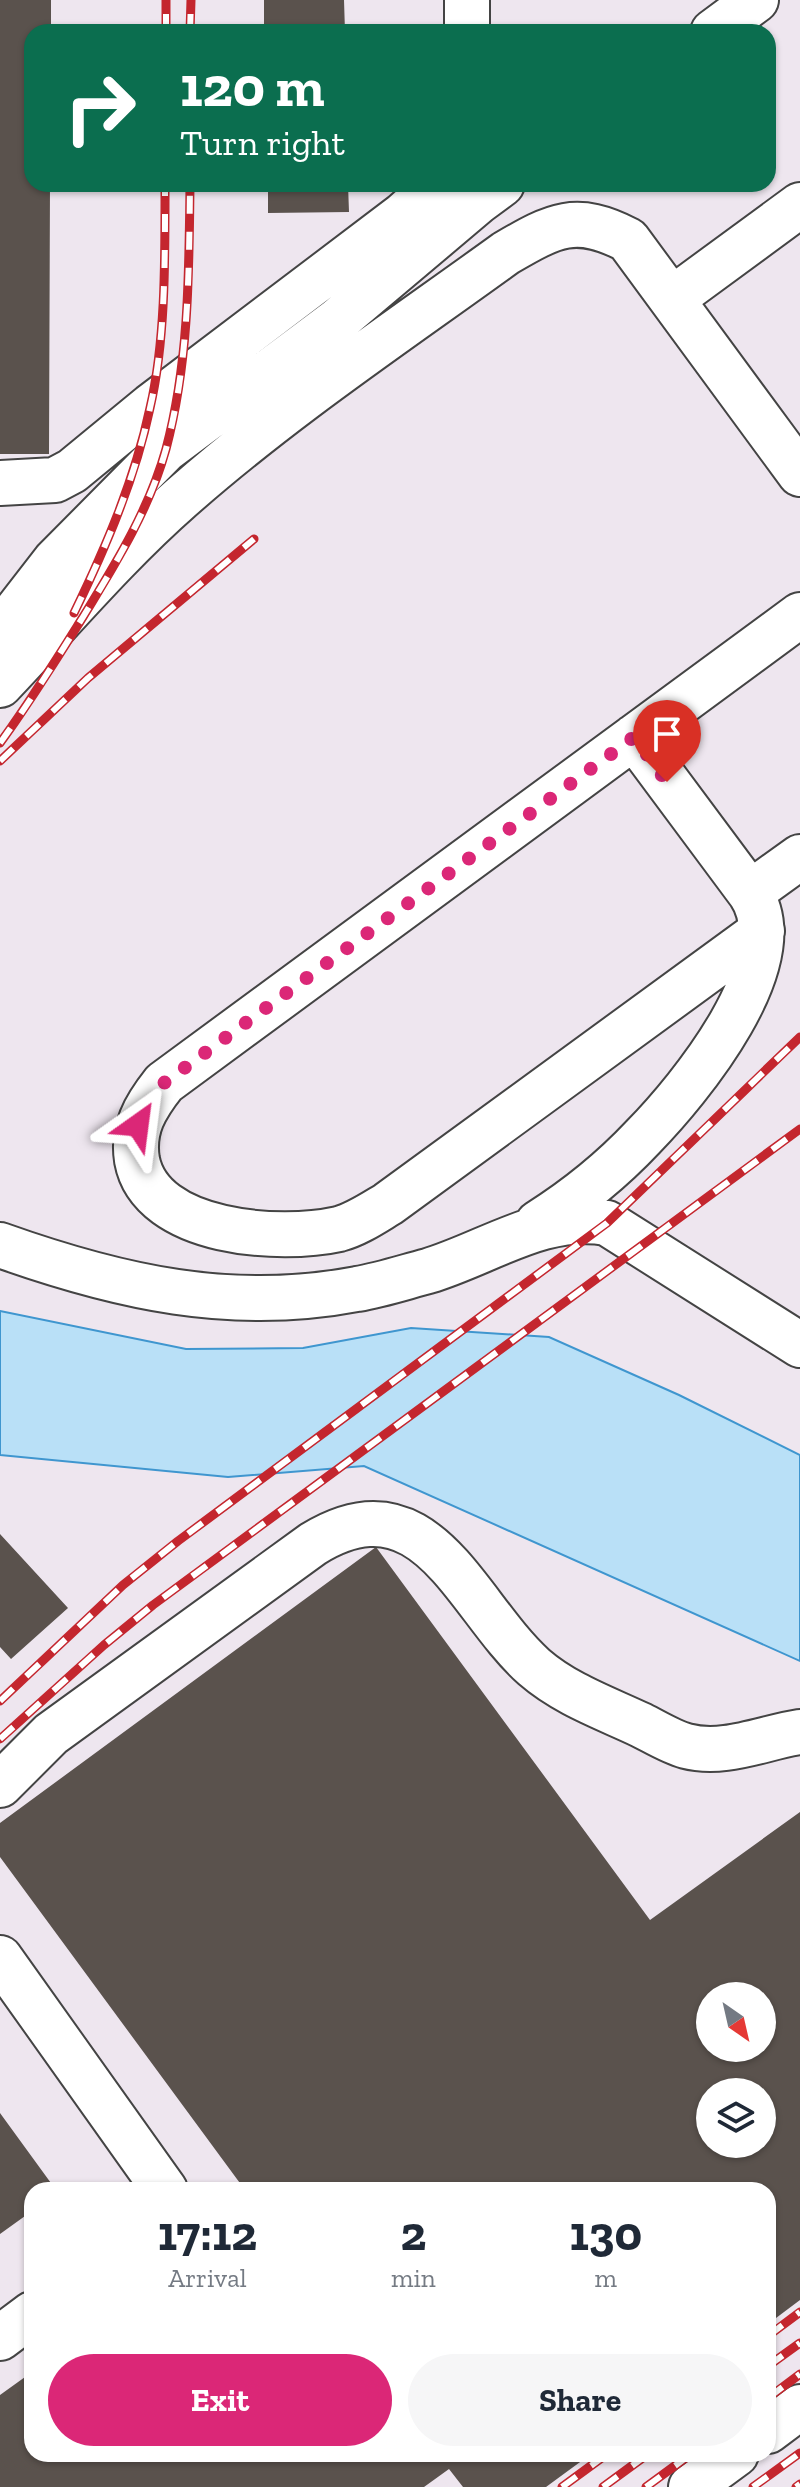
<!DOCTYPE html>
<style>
:root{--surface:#fff;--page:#f6f6f7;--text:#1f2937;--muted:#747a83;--accent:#db2777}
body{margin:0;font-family:"Zilla Slab",serif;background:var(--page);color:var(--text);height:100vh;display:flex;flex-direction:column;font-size:30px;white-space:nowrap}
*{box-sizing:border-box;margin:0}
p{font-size:26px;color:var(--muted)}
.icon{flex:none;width:44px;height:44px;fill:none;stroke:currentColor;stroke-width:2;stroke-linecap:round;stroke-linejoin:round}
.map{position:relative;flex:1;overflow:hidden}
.drawer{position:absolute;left:24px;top:2182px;width:752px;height:280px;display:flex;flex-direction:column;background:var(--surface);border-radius:24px;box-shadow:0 2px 6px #0004}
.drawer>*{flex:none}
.banner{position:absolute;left:24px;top:24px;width:752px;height:168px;border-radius:24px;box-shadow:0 2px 6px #0004;background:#0b6e4f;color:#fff;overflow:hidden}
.needle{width:52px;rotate:146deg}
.buttons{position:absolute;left:696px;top:1982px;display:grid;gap:16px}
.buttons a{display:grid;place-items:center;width:80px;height:80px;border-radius:50%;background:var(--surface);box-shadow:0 2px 6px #0004;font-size:40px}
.pin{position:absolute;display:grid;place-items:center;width:68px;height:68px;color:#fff;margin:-82px -34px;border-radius:50% 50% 50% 0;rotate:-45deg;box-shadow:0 0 8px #0007}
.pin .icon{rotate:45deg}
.me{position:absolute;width:88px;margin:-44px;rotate:31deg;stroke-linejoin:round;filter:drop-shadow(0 0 6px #0008)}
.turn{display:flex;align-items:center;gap:28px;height:168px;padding:0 24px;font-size:36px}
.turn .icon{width:104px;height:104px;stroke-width:2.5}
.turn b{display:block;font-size:56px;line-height:68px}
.eta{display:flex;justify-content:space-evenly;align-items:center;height:136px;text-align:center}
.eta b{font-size:48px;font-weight:800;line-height:56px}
.action{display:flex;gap:16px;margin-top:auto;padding:16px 24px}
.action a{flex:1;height:92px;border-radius:48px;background:var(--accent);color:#fff;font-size:32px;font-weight:800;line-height:92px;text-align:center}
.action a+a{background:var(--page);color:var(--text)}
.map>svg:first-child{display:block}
.industrial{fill:#eee6ef;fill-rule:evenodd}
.water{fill:#b9e0f7;stroke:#3f96cf;stroke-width:2}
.building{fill:#5a524d;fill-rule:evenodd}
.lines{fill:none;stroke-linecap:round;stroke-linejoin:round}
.minor-casing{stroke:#444;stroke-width:48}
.minor{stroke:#fff;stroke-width:44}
.rail-casing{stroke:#c4262e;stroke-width:9}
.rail{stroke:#fff;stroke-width:6;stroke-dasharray:18;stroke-linecap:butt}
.route{stroke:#db2777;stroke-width:14;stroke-dasharray:0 25.2}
</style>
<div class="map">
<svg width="800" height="2487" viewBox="0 0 800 2487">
<rect width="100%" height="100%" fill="#fffdf5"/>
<path class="industrial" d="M 0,0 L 800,0 L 800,2487 L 0,2487 ZM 32,32 L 768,32 L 768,184 L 32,184 ZM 710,1996 L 762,1996 L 762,2048 L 710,2048 ZM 710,2092 L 762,2092 L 762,2144 L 710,2144 ZM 32,2190 L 768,2190 L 768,2454 L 32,2454 Z"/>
<path class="water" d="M 0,1311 L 186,1349 L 303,1348 L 411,1328 L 549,1337 L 679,1395 L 800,1455 L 800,1661 L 364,1466 L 228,1477 L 0,1455 Z"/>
<path class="building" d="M 0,0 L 51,0 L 51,32 L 32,32 L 32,184 L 50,184 L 49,454 L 0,454 Z
M 264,0 L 344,0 L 345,32 L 264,32 Z
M 268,184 L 348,184 L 349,212 L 268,213 Z
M 0,1534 L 68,1608 L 11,1659 L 0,1647 Z
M 376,1547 L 650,1920 L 800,1812 L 800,2300 L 768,2324 L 768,2190 L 245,2190 L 0,1857 L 0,1823 ZM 710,1996 L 762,1996 L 762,2048 L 710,2048 ZM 710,2092 L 762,2092 L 762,2144 L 710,2144 Z
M 0,2113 L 56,2190 L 32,2190 L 32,2211 L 0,2234 Z
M 32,2372 L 32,2454 L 591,2454 L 546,2487 L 463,2487 L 449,2469 L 424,2487 L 0,2487 L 0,2395 Z"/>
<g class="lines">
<g class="minor-casing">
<path id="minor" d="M 467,32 L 467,0
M 713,32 L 756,0
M 672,299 L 800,205
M 0,483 L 55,480 L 72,471 L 151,406 L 403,215 L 438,184
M 0,632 L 55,561 L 165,450 L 338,320 L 479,201 L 502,184
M 0,685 C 60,622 115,556 181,498 C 283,408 397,332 506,253 C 554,225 576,213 628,240 L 800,474
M 634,737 L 750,893
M 762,931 L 388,1204 C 373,1213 357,1224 339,1229 C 281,1242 151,1235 137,1160 C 132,1129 145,1107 164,1083 L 800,615
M 538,1223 C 576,1199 612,1170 643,1137 C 689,1090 796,961 750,893 L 800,857
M 0,1245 C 118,1287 232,1313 357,1289 C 381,1285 405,1277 428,1271 C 488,1253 543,1212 607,1223 L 800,1345
M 0,1785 L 51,1734 L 313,1544 C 427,1474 465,1605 534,1667 C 565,1694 605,1708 641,1725 C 655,1732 671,1742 686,1746 C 724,1756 762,1738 800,1732
M 0,1958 L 165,2190
M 0,2338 L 32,2314
M 768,2431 L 800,2407
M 691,2487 L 736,2454"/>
</g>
<use href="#minor" class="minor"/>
<g class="rail-casing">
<path id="rail" d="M 166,32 L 166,0
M 190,32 L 191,0
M 74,613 C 106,547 135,479 150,408 C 166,339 165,255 165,184
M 0,743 C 30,702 56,660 83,617 C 116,563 149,510 166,449 C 189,362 189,273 190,184
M 0,761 L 88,678 L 254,539
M 0,1701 L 123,1585 L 178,1541 L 607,1223 L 800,1037
M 0,1739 L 104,1645 L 153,1605 L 800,1129
M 768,2336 L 800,2312
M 768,2366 L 800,2343
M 768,2398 L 800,2374
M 562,2487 L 607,2454
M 603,2487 L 648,2454
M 646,2487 L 691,2454
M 753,2487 L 800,2453
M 796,2487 L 800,2484"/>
</g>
<use href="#rail" class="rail"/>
</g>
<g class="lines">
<path class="route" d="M 138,1125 L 147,1105 L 164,1083 L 634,737 L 667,782"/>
</g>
</svg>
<div class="buttons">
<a><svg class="needle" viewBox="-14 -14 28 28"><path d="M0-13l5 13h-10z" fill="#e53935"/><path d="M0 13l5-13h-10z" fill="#747a83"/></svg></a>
<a><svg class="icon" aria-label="layers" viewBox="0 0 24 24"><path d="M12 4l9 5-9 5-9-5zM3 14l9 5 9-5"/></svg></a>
</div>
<div class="pin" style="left:667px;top:782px;background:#d93025"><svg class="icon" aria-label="arrive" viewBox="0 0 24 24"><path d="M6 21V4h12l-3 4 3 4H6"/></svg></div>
<svg class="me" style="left:138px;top:1125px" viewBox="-20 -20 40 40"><path d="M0-17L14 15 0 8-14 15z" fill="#db2777" stroke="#fff" stroke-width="4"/></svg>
<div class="banner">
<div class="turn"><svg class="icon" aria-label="right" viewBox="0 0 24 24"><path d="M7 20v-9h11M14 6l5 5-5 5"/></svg><div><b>120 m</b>Turn right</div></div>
</div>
<section class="drawer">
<div class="eta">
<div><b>17:12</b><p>Arrival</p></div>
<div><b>2</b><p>min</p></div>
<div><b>130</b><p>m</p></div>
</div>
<div class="action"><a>Exit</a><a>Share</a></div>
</section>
</div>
